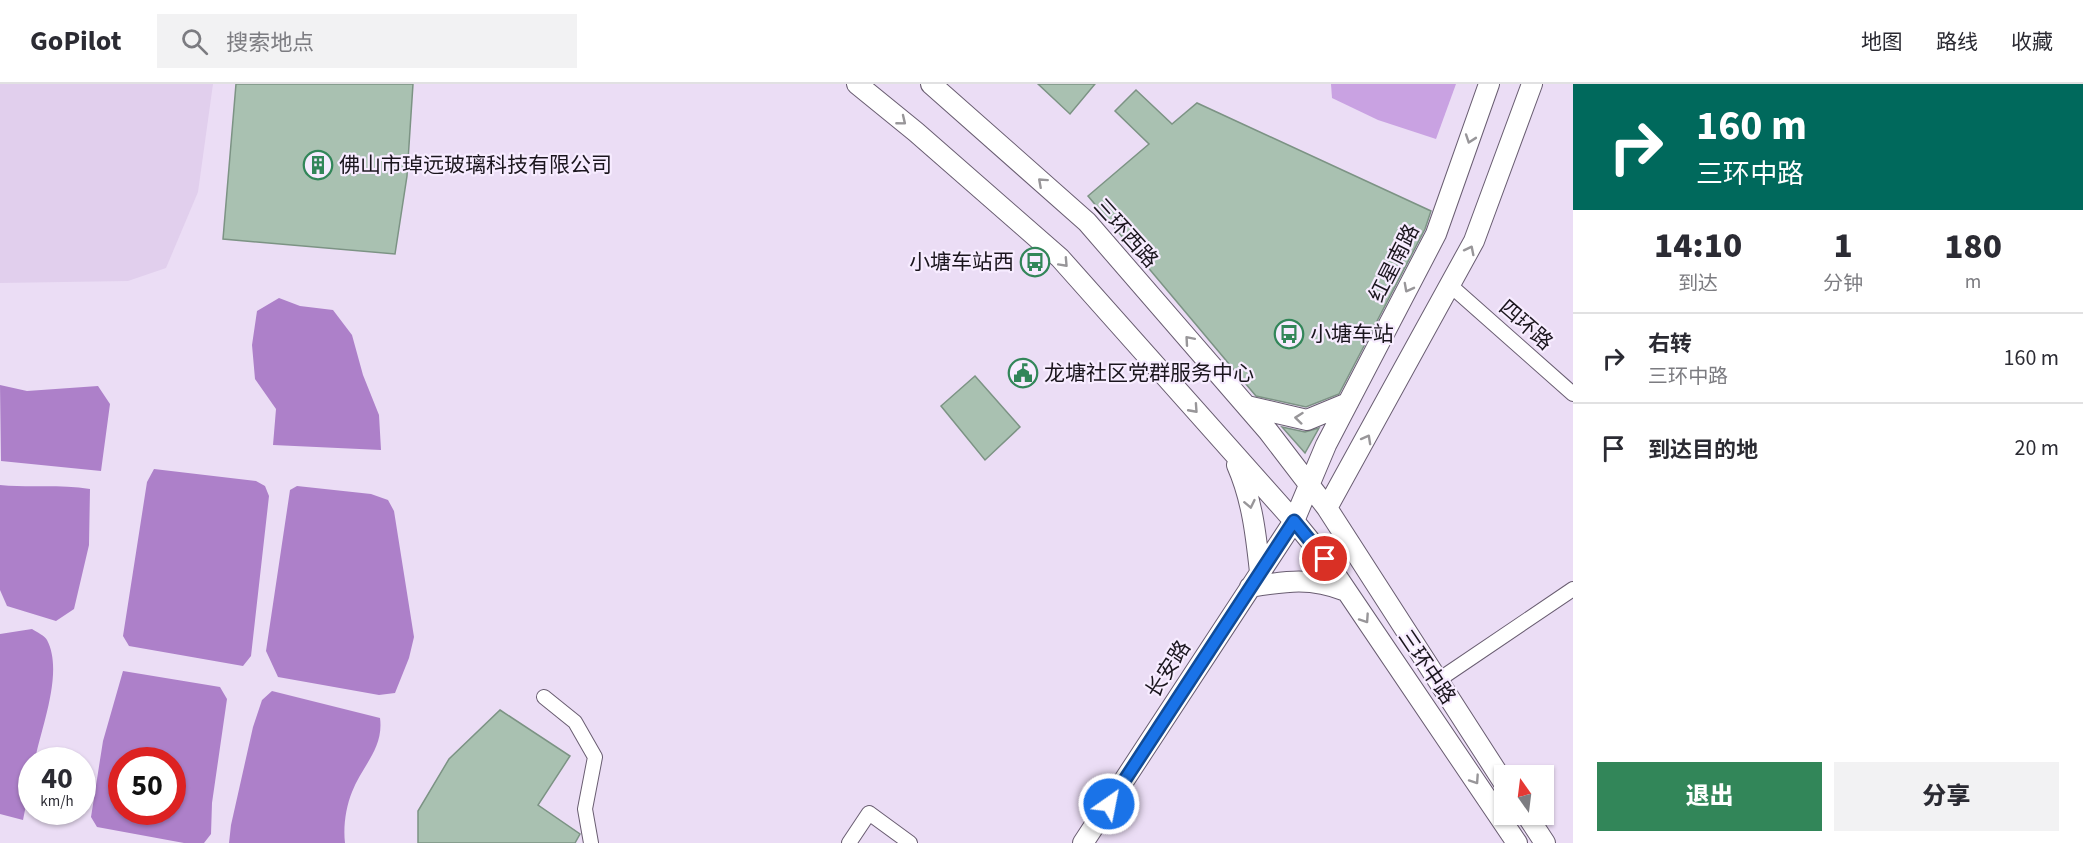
<!DOCTYPE html>
<html lang="zh">
<meta charset="utf-8">
<style>
:root{--surface:#fff;--page:#f2f2f3;--text:#2b2b33;--muted:#7c7c81;--line:#e1e1e2;--accent:#328659}
body{margin:0;font-family:"Source Sans 3","Noto Sans SC",sans-serif;background:var(--page);color:var(--text);height:100vh;display:flex;flex-direction:column;font-size:22px;white-space:nowrap}
*{box-sizing:border-box;margin:0}
p{font-size:20px;color:var(--muted)}
.icon{flex:none;width:33px;height:33px;fill:none;stroke:currentColor;stroke-width:2;stroke-linecap:round;stroke-linejoin:round}
.map{position:relative;flex:1;overflow:hidden}
.sheet{display:flex;flex-direction:column;background:var(--surface);width:510px}
.sheet>*{flex:none}
.banner{background:#00695c;color:#fff;overflow:hidden}
.needle{width:39px;rotate:346deg}
.controls{position:absolute;left:1494px;top:681px;display:grid;gap:12px}
.controls a{display:grid;place-items:center;width:60px;height:60px;border-radius:0px;background:var(--surface);box-shadow:0 2px 4px #0004;font-size:30px}
.speed{position:absolute;left:18px;top:663px;display:flex;gap:12px;font-size:30px;font-weight:700;text-align:center}
.speed>*{display:grid;place-content:center;width:78px;height:78px;border-radius:50%;background:var(--surface);box-shadow:0 2px 4px #0004;line-height:1}
.speed small{font-size:15px;font-weight:400}
.speed .limit{border:9px solid #d22;background:#fff;color:#111}
.pin{position:absolute;display:grid;place-items:center;width:51px;height:51px;color:#fff;margin:-26px;border:3px solid #fff;border-radius:50%;box-shadow:0 2px 6px #0007}
.me{position:absolute;width:66px;margin:-33px;rotate:33deg;stroke-linejoin:round;filter:drop-shadow(0 0 4px #0008)}
.turn{display:flex;align-items:center;gap:21px;height:126px;padding:0 24px;font-size:27px}
.turn .icon{width:78px;height:78px;stroke-width:2.5}
.turn b{display:block;font-size:42px;line-height:51px}
.eta{display:flex;justify-content:space-evenly;align-items:center;height:102px;text-align:center}
.eta b{font-size:36px;font-weight:800;line-height:42px}
.action{display:flex;gap:12px;margin-top:auto;padding:12px 24px}
.action a{flex:1;height:69px;border-radius:0px;background:var(--accent);color:#fff;font-size:24px;font-weight:800;line-height:69px;text-align:center}
.action a+a{background:var(--page);color:var(--text)}
ul{padding:0;list-style:none}
li{display:flex;align-items:center;gap:18px;height:90px;padding:0 24px;border-top:2px solid var(--line)}
li div{flex:1}
li b{display:block;font-size:22px}
li em{font-style:normal}
header{display:flex;align-items:center;gap:36px;box-sizing:border-box;height:84px;padding:0 30px;background:var(--surface);border-bottom:2px solid var(--line)}
header strong{font-size:28px}
nav{display:flex;gap:33px;margin-inline-start:auto;font-size:21px}
.search{width:420px;height:54px;background:var(--page);display:flex;align-items:center;gap:15px;box-sizing:border-box;padding:0 21px;border-radius:0px;color:var(--muted);font-size:22px}
main{display:flex;flex:1;min-height:0}
.map>svg:first-child{display:block}
.built{fill:#e1cfed}
.green{fill:#c9a2e2}
.water{fill:#ad80c9;fill-rule:evenodd}
.building{fill:#a9c1b1;stroke:#7c9384;stroke-width:1.5}
.lines{fill:none;stroke-linecap:round;stroke-linejoin:round}
.minor-casing{stroke:#695d71;stroke-width:16}
.secondary-casing{stroke:#695d71;stroke-width:22}
.minor{stroke:#fff;stroke-width:14}
.secondary{stroke:#fff;stroke-width:20}
.oneway{stroke:#989699}
.route-casing{stroke:#114b97;stroke-width:15}
.route{stroke:#1a73e8;stroke-width:10}
.labels{text-anchor:middle;dominant-baseline:central;stroke-width:4.5;stroke-linejoin:round;paint-order:stroke}
.poi-label{font-size:21px;fill:#1a151d;stroke:#f7ecff;text-anchor:start}
.street-label{font-size:21px;fill:#1a151d;stroke:#f7ecff}
</style>
<header>
<strong>GoPilot</strong>
<div class="search"><svg class="icon" aria-label="search" viewBox="0 0 24 24"><circle cx="10" cy="10" r="6"/><path d="M15 15l6 6"/></svg>搜索地点</div>
<nav><a>地图</a><a>路线</a><a>收藏</a></nav>
</header>
<main>
<div class="map">
<svg width="1573" height="759" viewBox="0 0 1573 759">
<rect width="100%" height="100%" fill="#ebddf5"/>
<path class="built" d="M 0,0 L 213,0 L 198,108 L 166,184 L 128,197 L 0,199 Z"/>
<path class="green" d="M 1331,0 L 1456,0 L 1436,55 L 1378,36 L 1332,14 Z"/>
<path class="water" d="M 279,214 L 300,222 L 333,226 L 352,251 L 363,291 L 379,331 L 381,366 L 273,361 L 276,325 L 255,295 L 252,261 L 257,227 Z
M 0,301 L 27,307 L 98,302 L 110,320 L 101,387 L 1,377 Z
M 154,385 L 256,397 L 265,402 L 269,412 L 251,572 L 243,582 L 129,562 L 123,552 L 147,398 Z
M 0,401 C 30,404 60,400 90,405 L 89,461 L 74,525 L 56,537 L 7,522 L 0,506 Z
M 297,402 L 371,410 L 388,416 L 394,427 L 414,553 L 409,574 L 395,609 L 379,611 L 278,593 L 266,567 L 290,406 Z
M 32,545 C 37,548 45,552 47,556 C 64,588 41,644 35,676 L 32,676 L 31,696 L 23,736 L 0,730 L 0,550 Z
M 123,587 L 220,603 L 227,615 L 212,719 L 211,750 L 204,759 L 184,759 L 97,743 L 91,733 L 103,657 ZM 122,676 L 172,676 L 172,728 L 122,728 Z
M 272,607 L 380,634 C 384,664 362,682 352,708 C 346,723 343,742 345,759 L 229,759 L 231,741 L 253,643 L 262,616 Z"/>
<path class="building" d="M 236,0 L 413,0 L 407,92 L 395,170 L 223,155 Z
M 1038,0 L 1095,0 L 1070,30 Z
M 1136,6 L 1172,40 L 1197,19 L 1431,127 L 1425,145 L 1339,310 L 1306,323 L 1256,312 L 1088,112 L 1149,60 L 1115,27 Z
M 975,292 L 1020,343 L 985,376 L 941,322 Z
M 1282,343 L 1305,348 L 1319,344 L 1305,369 Z
M 500,626 L 570,672 L 538,721 L 580,750 L 575,759 L 418,759 L 418,727 L 449,675 Z"/>
<g class="lines">
<g class="minor-casing">
<path id="minor" d="M 1451,202 L 1573,310
M 1437,597 L 1573,505
M 544,613 L 575,638 L 595,673 L 585,725 L 591,759
M 849,759 L 869,729 L 910,759"/>
</g>
<g class="secondary-casing">
<path id="secondary" d="M 857,0 L 916,48 L 1060,174 L 1294,437 L 1325,475 L 1517,759
M 931,0 L 1087,138 L 1268,347 L 1327,424 L 1504,699
M 1247,322 L 1307,336 L 1348,319
M 1237,381 C 1252,415 1256,451 1260,488
M 1327,424 L 1474,157 L 1532,0
M 1250,503 C 1287,497 1311,493 1346,507
M 1526,730 L 1545,759
M 1083,759 L 1294,437 L 1326,361 L 1436,150 L 1489,0"/>
</g>
<use href="#minor" class="minor"/>
<use href="#secondary" class="secondary"/>
</g>
<defs><path id="oneway-chevron" d="M-2-3.5L2.5 0L-2 3.5" fill="none" stroke-width="1.6" stroke-linecap="round" stroke-linejoin="round" transform="scale(1.5)"/></defs>
<g class="oneway">
<use href="#oneway-chevron" transform="translate(902 37) rotate(39)"/>
<use href="#oneway-chevron" transform="translate(1470 55) rotate(109)"/>
<use href="#oneway-chevron" transform="translate(1042 98) rotate(-138)"/>
<use href="#oneway-chevron" transform="translate(1470 166) rotate(-63)"/>
<use href="#oneway-chevron" transform="translate(1064 179) rotate(47)"/>
<use href="#oneway-chevron" transform="translate(1408 204) rotate(118)"/>
<use href="#oneway-chevron" transform="translate(1189 256) rotate(-131)"/>
<use href="#oneway-chevron" transform="translate(1194 325) rotate(48)"/>
<use href="#oneway-chevron" transform="translate(1299 334) rotate(-174)"/>
<use href="#oneway-chevron" transform="translate(1367 355) rotate(-61)"/>
<use href="#oneway-chevron" transform="translate(1250 420) rotate(78)"/>
<use href="#oneway-chevron" transform="translate(1365 535) rotate(56)"/>
<use href="#oneway-chevron" transform="translate(1475 696) rotate(56)"/>
</g>
<g class="lines">
<g class="route-casing">
<path id="route" d="M 1109,720 L 1294,437 L 1325,475"/>
</g>
<use href="#route" class="route"/>
</g>
<defs>
<g id="building-ring" transform="scale(1.5)"><circle r="9.5" fill="#f7ecff" stroke="#328659" stroke-width="1.5"/><path d="M-4-6H4V6H1V3H-1V6H-4ZM-2.5-4.3h1.7v1.8h-1.7ZM.8-4.3h1.7v1.8H.8ZM-2.5-1h1.7V.8h-1.7ZM.8-1h1.7V.8H.8Z" fill="#328659"/></g>
<g id="bus-ring" transform="scale(1.5)"><circle r="9.5" fill="#f7ecff" stroke="#328659" stroke-width="1.5"/><path d="M-5-6H5V4H4V6H2V4H-2V6H-4V4H-5ZM-3.5-4V0h7V-4ZM-3.5 1.2v1.5H-2V1.2ZM2 1.2v1.5H3.5V1.2Z" fill="#328659"/></g>
<g id="civic-ring" transform="scale(1.5)"><circle r="9.5" fill="#f7ecff" stroke="#328659" stroke-width="1.5"/><path d="M-.6-6.5H3V-4.5H.6V-3L4-1V1h2V6H-6V1h2V-1L-.6-3ZM-1.2 2.5V6h2.4V2.5Z" fill="#328659"/></g>
</defs>
<g fill-rule="evenodd">
<use href="#building-ring" x="318" y="81"/>
<use href="#bus-ring" x="1035" y="178"/>
<use href="#bus-ring" x="1289" y="250"/>
<use href="#civic-ring" x="1023" y="289"/>
</g>
<g class="labels">
<g class="poi-label">
<text x="339" y="81">佛山市琸远玻璃科技有限公司</text>
<text x="1014" y="178" text-anchor="end">小塘车站西</text>
<text x="1310" y="250">小塘车站</text>
<text x="1044" y="289">龙塘社区党群服务中心</text>
</g>
<g class="street-label">
<text transform="translate(1126 149) rotate(48)">三环西路</text>
<text transform="translate(1394 179) rotate(-63)">红星南路</text>
<text transform="translate(1526 241) rotate(41)">四环路</text>
<text transform="translate(1427 583) rotate(56)">三环中路</text>
<text transform="translate(1168 585) rotate(-57)">长安路</text>
</g>
</g>
</svg>
<div class="controls">
<a><svg class="needle" viewBox="-14 -14 28 28"><path d="M0-13l5 13h-10z" fill="#e53935"/><path d="M0 13l5-13h-10z" fill="#7c7c81"/></svg></a>
</div>
<div class="speed"><div>40<small>km/h</small></div><div class="limit">50</div></div>
<div class="pin" style="left:1325px;top:475px;background:#d93025"><svg class="icon" aria-label="arrive" viewBox="0 0 24 24"><path d="M6 21V4h12l-3 4 3 4H6"/></svg></div>
<svg class="me" style="left:1109px;top:720px" viewBox="-20 -20 40 40"><circle r="17" fill="#1a73e8" stroke="#fff" stroke-width="3"/><path d="M0-11L8 9 0 5-8 9z" fill="#fff"/></svg>
</div>
<section class="sheet">
<div class="banner">
<div class="turn"><svg class="icon" aria-label="right" viewBox="0 0 24 24"><path d="M7 20v-9h11M14 6l5 5-5 5"/></svg><div><b>160 m</b>三环中路</div></div>
</div>
<div class="eta">
<div><b>14:10</b><p>到达</p></div>
<div><b>1</b><p>分钟</p></div>
<div><b>180</b><p>m</p></div>
</div>
<ul>
<li><svg class="icon" aria-label="right" viewBox="0 0 24 24"><path d="M7 20v-9h11M14 6l5 5-5 5"/></svg><div><b>右转</b><p>三环中路</p></div><em>160 m</em></li>
<li><svg class="icon" aria-label="arrive" viewBox="0 0 24 24"><path d="M6 21V4h12l-3 4 3 4H6"/></svg><div><b>到达目的地</b></div><em>20 m</em></li>
</ul>
<div class="action"><a>退出</a><a>分享</a></div>
</section>
</main>
